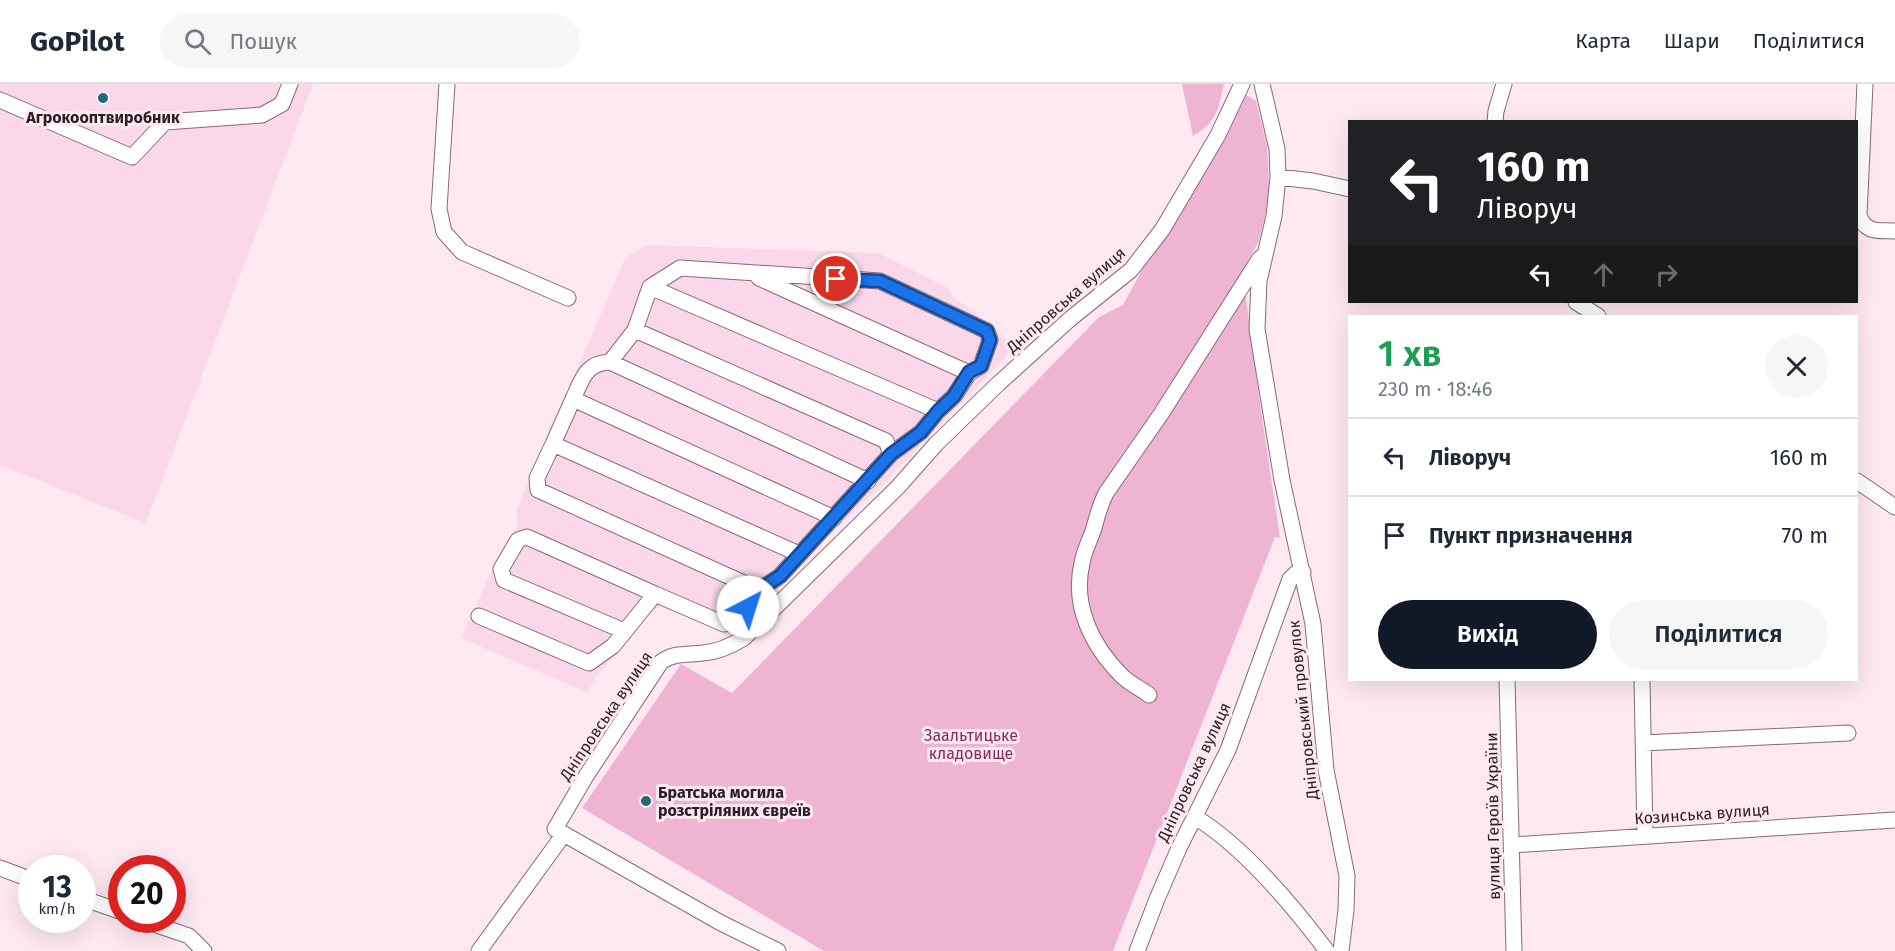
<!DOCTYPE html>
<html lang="uk">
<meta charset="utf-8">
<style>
:root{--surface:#fff;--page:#f6f6f7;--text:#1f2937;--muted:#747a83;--line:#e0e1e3;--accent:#111827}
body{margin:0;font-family:"Fira Sans",sans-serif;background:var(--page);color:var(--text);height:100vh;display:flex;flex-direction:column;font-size:22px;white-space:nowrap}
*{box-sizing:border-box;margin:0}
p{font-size:20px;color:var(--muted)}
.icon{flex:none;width:33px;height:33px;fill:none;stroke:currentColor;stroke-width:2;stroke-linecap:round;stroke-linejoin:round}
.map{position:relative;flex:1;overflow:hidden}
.panel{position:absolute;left:1348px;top:231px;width:510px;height:366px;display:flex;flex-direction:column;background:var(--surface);border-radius:0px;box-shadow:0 6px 24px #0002}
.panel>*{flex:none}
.guide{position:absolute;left:1348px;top:36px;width:510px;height:183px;border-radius:0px;box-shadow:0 6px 24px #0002;background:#202124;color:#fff;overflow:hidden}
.speed{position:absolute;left:18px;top:771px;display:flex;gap:12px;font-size:30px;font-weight:700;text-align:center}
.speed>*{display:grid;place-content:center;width:78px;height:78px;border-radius:50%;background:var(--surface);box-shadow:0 6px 24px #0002;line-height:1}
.speed small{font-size:15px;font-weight:400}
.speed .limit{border:9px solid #d22;background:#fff;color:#111}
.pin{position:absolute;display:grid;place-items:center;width:51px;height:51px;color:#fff;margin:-26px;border:3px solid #fff;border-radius:50%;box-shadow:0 2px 6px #0007}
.me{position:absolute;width:66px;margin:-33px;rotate:40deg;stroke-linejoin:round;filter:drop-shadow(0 0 4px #0008)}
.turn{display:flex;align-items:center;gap:21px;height:126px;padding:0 30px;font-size:27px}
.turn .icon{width:78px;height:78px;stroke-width:2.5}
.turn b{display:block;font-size:42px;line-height:51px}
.lanes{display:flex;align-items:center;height:57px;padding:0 30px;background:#0003;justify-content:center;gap:30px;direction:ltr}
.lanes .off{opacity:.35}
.round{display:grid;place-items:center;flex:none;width:63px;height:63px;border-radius:32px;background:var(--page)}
.summary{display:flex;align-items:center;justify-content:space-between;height:102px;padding:0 30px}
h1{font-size:36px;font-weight:600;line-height:45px;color:#1e9e55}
.primary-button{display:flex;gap:12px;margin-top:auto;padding:12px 30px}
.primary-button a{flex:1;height:69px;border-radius:36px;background:var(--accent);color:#fff;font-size:24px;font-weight:600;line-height:69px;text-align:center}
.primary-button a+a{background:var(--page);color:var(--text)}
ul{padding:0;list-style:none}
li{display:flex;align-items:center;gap:18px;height:78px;padding:0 30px;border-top:2px solid var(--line)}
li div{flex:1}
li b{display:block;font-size:22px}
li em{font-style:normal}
header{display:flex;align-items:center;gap:36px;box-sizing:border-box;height:84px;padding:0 30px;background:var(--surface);border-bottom:2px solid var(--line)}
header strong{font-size:28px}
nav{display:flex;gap:33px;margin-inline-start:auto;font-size:21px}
.search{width:420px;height:54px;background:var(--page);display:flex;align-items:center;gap:15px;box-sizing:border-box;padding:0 21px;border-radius:33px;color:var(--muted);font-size:22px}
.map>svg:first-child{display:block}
.built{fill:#fad8e9}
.green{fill:#eeb4d2}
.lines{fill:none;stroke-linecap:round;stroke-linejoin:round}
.minor-casing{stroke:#886979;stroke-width:17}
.minor{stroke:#fff;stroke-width:15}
.route-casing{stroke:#114b97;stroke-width:15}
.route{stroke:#1a73e8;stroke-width:10}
.poi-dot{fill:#216b76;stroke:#fee9f3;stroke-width:2}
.labels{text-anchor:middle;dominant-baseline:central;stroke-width:6;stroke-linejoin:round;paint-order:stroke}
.poi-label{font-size:16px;font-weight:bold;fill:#2c1f26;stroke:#fee9f3}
.street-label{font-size:16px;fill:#2c1f26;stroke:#fee9f3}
.park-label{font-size:16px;fill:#862a63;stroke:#fee9f3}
</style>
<header>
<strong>GoPilot</strong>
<div class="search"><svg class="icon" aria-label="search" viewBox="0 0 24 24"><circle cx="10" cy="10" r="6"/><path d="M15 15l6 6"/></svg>Пошук</div>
<nav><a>Карта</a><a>Шари</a><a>Поділитися</a></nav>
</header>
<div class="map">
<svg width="1895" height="867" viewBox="0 0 1895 867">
<rect width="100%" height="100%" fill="#fee9f3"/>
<path class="built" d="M 0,0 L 313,0 L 146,439 L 0,381 Z
M 648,161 L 878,169 L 948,204 L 954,214 L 977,230 L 984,241 L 997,246 L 1013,265 L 887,396 L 734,542 L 717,545 L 662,523 L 651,527 L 595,594 L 588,609 L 461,554 L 490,491 L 518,440 L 516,426 L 625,174 Z"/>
<path class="green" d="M 1182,0 L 1224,0 C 1218,26 1217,38 1193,52 Z
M 1243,9 L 1256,17 L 1267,62 L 1269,100 L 1266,127 L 1259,157 L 1246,180 L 1245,206 L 1258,306 L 1280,454 L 1275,453 L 1113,867 L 824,867 L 582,724 L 681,580 L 732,609 L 1099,233 L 1123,221 L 1146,179 L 1176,136 Z"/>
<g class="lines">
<g class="minor-casing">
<path id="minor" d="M 447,0 L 439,125 L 444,148 L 462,168 L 568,214
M 1262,0 L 1277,65 L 1278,93 L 1274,132 L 1259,197 L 1257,245 L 1282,396 L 1313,540 L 1326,686 L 1347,792 L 1346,826 L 1341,867
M 1865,0 L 1859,132 C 1867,150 1878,146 1895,147
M 0,16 L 132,73 L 165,38 L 262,31 L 282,20 L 290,0
M 1495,38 L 1496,27 L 1504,0
M 1278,93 L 1313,97 L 1350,105
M 759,194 L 969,289
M 650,203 L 938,327
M 1576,218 L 1598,232
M 635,246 L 650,203 L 680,184 L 880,197 L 987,247 L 990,256 L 981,282 L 969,289 L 954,312 L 938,327 L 921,348 L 891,370
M 573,315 C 582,296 585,279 610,278 L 868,397
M 553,360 L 573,315 L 834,434
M 1857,397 L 1895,423
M 759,506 L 538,406 L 537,394 L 553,360 L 799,470
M 479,532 L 589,579 L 613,562 L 655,510 L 724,540 L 749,523 L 759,506 L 780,492 L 891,370 L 886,357 L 635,246 L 610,278
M 624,547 L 504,496 L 501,485 L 518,456 L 527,453 L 655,510
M 1507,596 L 1514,867
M 1642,596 L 1645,752
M 1149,611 C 1140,604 1130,600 1122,592 C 1092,562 1072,522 1082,479 C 1084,467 1090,456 1094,444 C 1097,432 1100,421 1106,409 L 1161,330 L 1260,174
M 1643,659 L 1848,649
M 1195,733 C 1243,762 1293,822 1327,867
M 1512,761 L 1895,736
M 0,784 L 32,796
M 82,814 L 122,828
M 142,836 L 189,852 L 204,867
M 479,867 L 564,750
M 778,867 L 721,839 L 555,745 L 586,692 L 661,578 C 675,568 687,571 703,569 C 718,568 731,562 744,554 L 898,403 L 936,360 L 998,300 L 1070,235 L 1131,186 L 1162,146 L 1178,119 L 1218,51 L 1242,0
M 1137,867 L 1157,815 L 1179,764 L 1228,666 L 1290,495 L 1295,490 L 1303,488"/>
</g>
<use href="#minor" class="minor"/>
</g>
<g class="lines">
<g class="route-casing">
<path id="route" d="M 748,523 L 759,506 L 780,492 L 891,370 L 921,348 L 938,327 L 954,312 L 969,288 L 981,282 L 990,256 L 987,247 L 880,197 L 836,195"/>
</g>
<use href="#route" class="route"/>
</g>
<g class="poi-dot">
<circle cx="103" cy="14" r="6"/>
<circle cx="646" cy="717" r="6"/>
</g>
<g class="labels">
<g class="poi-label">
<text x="103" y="33">Агрокооптвиробник</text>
<text x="658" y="708" text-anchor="start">Братська могила<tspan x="658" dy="18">розстріляних євреїв</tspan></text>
</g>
<g class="street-label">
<text transform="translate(1066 216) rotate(-41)">Дніпровська вулиця</text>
<text transform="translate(1303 626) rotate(-96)">Дніпровський провулок</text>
<text transform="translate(606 632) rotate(-56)">Дніпровська вулиця</text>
<text transform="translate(1194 688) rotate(-65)">Дніпровська вулиця</text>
<text transform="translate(1702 730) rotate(-4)">Козинська вулиця</text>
<text transform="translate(1493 732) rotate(-91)">вулиця Героїв України</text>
</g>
<g class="park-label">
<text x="971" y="651">Заальтицьке<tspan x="971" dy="18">кладовище</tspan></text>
</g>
</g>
</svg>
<div class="speed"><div>13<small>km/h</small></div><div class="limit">20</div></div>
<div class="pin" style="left:836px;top:195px;background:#d93025"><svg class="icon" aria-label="arrive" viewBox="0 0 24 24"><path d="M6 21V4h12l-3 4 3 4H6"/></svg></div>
<svg class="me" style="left:748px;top:523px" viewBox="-20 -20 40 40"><circle r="19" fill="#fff"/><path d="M0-13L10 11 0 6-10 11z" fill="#1a73e8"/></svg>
<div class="guide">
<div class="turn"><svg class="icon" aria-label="left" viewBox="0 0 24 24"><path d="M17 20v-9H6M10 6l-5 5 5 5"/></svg><div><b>160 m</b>Ліворуч</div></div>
<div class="lanes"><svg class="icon" aria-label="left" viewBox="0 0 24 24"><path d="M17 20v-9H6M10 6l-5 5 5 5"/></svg><svg class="icon off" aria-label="ahead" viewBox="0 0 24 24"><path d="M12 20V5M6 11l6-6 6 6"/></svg><svg class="icon off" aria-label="right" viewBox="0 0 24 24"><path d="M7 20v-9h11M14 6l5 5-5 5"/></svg></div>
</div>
<section class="panel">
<div class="summary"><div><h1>1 хв</h1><p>230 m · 18:46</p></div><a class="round"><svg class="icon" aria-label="close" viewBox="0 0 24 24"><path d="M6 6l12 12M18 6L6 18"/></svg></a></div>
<ul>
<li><svg class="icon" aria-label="left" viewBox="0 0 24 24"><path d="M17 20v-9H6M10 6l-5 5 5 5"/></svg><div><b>Ліворуч</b></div><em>160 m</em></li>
<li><svg class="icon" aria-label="arrive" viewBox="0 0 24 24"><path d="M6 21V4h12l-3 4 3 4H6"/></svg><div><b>Пункт призначення</b></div><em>70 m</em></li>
</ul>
<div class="primary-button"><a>Вихід</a><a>Поділитися</a></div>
</section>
</div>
